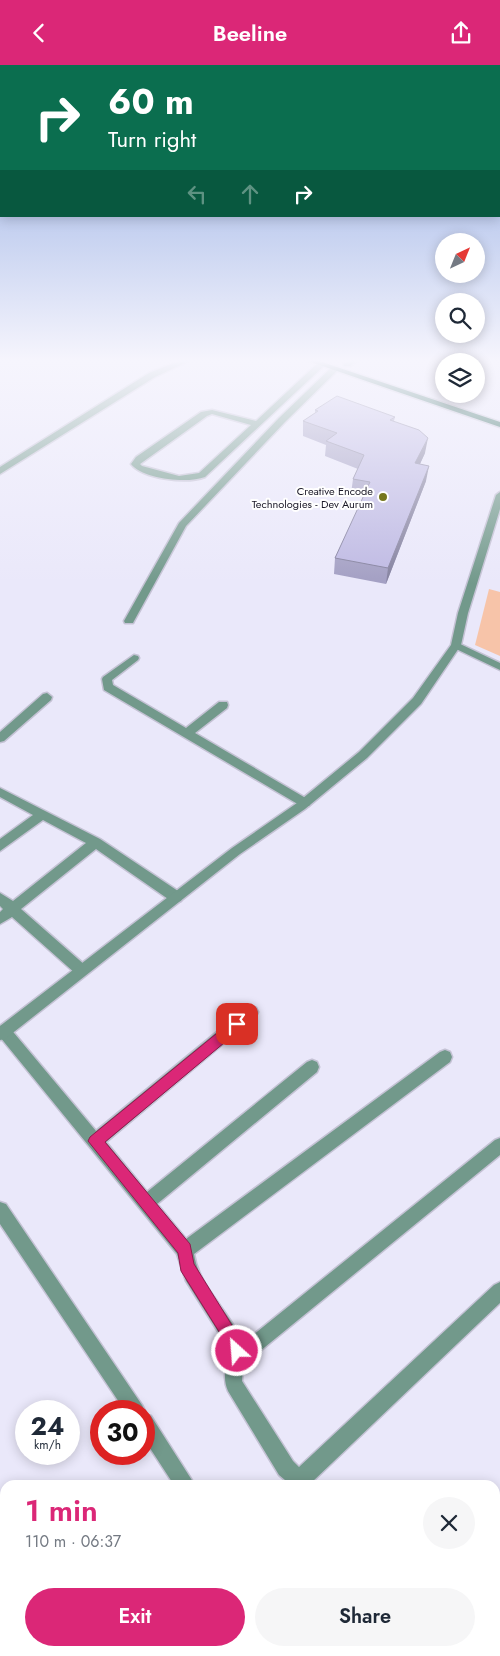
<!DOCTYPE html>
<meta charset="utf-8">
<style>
:root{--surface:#fff;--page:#f6f6f7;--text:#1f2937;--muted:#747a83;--accent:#db2777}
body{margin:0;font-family:Jost,sans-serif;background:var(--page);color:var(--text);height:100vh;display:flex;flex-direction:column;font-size:19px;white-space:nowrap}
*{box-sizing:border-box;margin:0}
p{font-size:16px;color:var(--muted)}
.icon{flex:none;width:28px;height:28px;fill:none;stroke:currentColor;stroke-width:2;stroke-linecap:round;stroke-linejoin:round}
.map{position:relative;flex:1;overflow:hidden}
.drawer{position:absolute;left:0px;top:1415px;width:500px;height:176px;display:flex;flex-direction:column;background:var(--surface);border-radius:15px 15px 0 0;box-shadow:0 2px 12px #0003}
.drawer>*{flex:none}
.hud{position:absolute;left:0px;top:0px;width:500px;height:152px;box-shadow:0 2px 12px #0003;background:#0b6e4f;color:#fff;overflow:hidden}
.needle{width:32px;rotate:43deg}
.buttons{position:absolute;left:435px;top:168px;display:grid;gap:10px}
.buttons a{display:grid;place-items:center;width:50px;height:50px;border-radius:50%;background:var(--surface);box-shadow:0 2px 12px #0003;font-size:25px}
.speed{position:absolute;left:15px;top:1335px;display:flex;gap:10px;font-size:25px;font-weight:700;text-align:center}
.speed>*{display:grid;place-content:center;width:65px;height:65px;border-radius:50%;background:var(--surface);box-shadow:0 2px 12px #0003;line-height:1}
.speed small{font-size:12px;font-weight:400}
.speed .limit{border:8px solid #d22;background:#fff;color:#111}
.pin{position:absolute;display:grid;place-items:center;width:42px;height:42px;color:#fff;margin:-21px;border-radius:10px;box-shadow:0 2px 8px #0006}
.me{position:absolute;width:55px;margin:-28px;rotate:334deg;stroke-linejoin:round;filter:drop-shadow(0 0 4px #0008)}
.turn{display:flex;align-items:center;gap:18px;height:105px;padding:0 25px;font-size:22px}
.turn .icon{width:65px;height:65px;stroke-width:2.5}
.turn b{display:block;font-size:35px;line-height:42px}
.lanes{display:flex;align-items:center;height:48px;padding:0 25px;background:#0003;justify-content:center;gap:25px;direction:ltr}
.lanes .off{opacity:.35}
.round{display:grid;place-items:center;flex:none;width:52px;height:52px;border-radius:26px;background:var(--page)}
.head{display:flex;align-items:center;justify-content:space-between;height:85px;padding:0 25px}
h1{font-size:30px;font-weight:600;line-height:38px;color:var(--accent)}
.primary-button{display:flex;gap:10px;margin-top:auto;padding:10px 25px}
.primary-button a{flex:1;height:58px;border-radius:30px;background:var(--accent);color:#fff;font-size:20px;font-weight:600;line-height:58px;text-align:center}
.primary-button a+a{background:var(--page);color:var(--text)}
header{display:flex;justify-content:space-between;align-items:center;height:65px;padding:0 25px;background:var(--accent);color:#fff;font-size:22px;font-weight:600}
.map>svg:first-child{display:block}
.green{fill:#f7c4a9}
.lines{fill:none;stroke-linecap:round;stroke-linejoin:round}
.minor-casing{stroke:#c4c2d4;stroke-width:3}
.tertiary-casing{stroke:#c4c2d4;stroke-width:3}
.secondary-casing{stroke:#c4c2d4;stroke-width:3}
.primary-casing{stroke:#c4c2d4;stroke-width:3}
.minor{fill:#72998b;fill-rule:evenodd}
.tertiary{fill:#72998b;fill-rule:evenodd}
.secondary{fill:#33715e;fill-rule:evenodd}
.primary{fill:#0d5240;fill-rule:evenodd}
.wall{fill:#a39fc3}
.shaded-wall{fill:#85829f}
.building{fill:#beb9e3;stroke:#85829f}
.route{fill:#db2777;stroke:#8e194d}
.poi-dot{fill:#75761d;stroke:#fff;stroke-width:2}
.labels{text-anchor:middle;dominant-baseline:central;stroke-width:4;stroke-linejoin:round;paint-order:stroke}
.far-poi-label{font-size:11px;fill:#191726;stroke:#fff;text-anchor:end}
</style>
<header><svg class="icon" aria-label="back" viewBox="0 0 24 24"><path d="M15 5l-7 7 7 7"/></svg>Beeline<svg class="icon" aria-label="share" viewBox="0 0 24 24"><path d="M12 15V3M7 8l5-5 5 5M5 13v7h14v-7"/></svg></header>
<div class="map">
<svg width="500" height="1591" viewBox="0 0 500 1591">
<rect width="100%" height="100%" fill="#eae8fa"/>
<path class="green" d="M 489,524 L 500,527 L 500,591 L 475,580 Z"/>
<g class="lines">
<g class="minor-casing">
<path id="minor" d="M 179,296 L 189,296 L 155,312 L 0,409 L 0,402 L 149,308 Z
M 347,296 L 357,296 L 350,301 L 344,301 L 343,299 Z
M 319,297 L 326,299 L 205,412 C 187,419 143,414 131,399 L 136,392 L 201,347 L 212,345 L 256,356 ZM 212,349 L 251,360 L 199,408 L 179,411 L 142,401 L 140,399 L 207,351 Z
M 332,302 L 339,304 L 285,357 L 186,461 L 134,556 L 133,558 L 125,558 L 124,556 L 179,458 L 279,353 Z
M 456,577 L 500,598 L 500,605 L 452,582 L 452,578 Z
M 134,590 L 138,591 L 139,593 L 138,595 L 112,615 L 113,620 L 186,663 L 219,637 L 227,637 L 228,640 L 227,643 L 195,668 L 309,735 L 311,738 L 309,741 L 301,741 L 104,625 L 102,614 L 103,612 Z
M 47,628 L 52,632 L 51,635 L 4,676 L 0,677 L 0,667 L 43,629 Z
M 0,723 L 100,774 L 181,828 L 182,832 L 181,836 L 176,837 L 171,836 L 96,784 L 21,844 L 86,901 L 88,905 L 86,909 L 81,911 L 76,909 L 12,852 L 0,859 L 0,847 L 3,844 L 0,841 L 0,828 L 13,836 L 86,778 L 43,755 L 0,786 L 0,774 L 33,750 L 0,732 Z
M 251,941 L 256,943 L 258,947 L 256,951 L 106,1077 L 147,1127 L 307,997 L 312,995 L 317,997 L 319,1002 L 317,1007 L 157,1139 L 186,1174 L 440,987 L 445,985 L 450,987 L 452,992 L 450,997 L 194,1189 C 199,1223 230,1246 243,1278 L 495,1075 L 500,1073 L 500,1090 L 243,1300 L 242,1316 L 293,1396 L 299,1402 L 494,1220 L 500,1217 L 500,1238 L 311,1418 L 305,1420 L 291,1420 L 279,1410 L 228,1326 C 220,1308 231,1298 227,1281 L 186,1216 L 177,1189 L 0,972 L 0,961 L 4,960 L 9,962 L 96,1066 L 246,943 Z
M 0,1137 L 6,1139 L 142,1340 L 145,1346 L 144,1349 L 151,1351 L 195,1420 L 174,1420 L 144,1374 L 144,1346 L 125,1346 L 0,1159 Z
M 0,1437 L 5,1439 L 5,1465 L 0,1463 Z
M 70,1586 L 91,1586 L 92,1591 L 72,1591 Z
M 288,1586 L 309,1586 L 311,1591 L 290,1591 Z"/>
</g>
<g class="tertiary-casing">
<path id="tertiary" d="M 500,427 L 500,444 L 468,548 L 461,580 L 421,639 L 367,693 L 305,744 L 240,789 L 5,974 L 0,975 L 0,961 L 232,783 L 297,738 L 359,687 L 413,633 L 451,580 L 458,548 L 496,430 Z"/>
</g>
<g class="secondary-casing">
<path id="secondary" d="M 500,1489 L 500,1511 L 495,1513 L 495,1491 Z
M 495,1576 L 500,1578 L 500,1591 L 478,1591 L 480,1586 L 495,1586 Z
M 385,1586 L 409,1586 L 407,1591 L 383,1591 Z"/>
</g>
<g class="primary-casing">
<path id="primary" d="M 308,296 L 319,296 L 500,357 L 500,362 Z"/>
</g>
<use href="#minor" class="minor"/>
<use href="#tertiary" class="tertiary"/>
<use href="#secondary" class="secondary"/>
<use href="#primary" class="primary"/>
</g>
<path class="wall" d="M 315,345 L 395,352 L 394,356 L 425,388 L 420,399 L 426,416 L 386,519 L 334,509 L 335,493 L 364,431 L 351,429 L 353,414 L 358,404 L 325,391 L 326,380 L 303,371 L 303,356 L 315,348 Z"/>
<path class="shaded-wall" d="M 428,373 L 425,388 L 413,414 L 415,398 Z
M 429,401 L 426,416 L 386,519 L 388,503 Z"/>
<path class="building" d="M 337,331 L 395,352 L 390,355 L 419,365 L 428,373 L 415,398 L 429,401 L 388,503 L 335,493 L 370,417 L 353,414 L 364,390 L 326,376 L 337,368 L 303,356 L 318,346 L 315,345 Z"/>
<linearGradient id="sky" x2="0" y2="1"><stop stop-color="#88a4e0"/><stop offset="0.57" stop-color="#f6f5fd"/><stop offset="1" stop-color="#f6f5fd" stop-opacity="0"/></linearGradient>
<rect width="500" height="519" fill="url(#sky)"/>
<path class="route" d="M 237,953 L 242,955 L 244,959 L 242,963 L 105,1077 L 190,1179 L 194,1199 L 243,1278 L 245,1286 L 242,1292 L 237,1294 L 231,1292 L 228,1281 L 181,1206 L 178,1188 L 88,1076 L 90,1072 L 233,955 Z"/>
<circle class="poi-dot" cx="383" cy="432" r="5"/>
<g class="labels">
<g class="far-poi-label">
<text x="373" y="426">Creative Encode<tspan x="373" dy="13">Technologies - Dev Aurum</tspan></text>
</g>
</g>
</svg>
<div class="buttons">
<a><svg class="needle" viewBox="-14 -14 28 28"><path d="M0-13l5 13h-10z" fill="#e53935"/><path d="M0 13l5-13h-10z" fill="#747a83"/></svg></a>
<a><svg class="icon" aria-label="search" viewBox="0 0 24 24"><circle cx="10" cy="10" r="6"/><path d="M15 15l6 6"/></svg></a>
<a><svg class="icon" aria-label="layers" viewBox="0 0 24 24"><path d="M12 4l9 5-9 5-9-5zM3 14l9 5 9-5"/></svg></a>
</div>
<div class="speed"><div>24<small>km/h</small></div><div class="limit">30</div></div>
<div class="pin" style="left:237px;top:959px;background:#d93025"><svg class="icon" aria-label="arrive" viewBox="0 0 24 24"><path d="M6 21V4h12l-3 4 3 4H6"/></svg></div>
<svg class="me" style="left:237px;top:1286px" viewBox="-20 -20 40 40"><circle r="17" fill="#db2777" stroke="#fff" stroke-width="3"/><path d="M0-11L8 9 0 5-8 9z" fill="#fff"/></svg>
<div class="hud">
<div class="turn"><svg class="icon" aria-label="right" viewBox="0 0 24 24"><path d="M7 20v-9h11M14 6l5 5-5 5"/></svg><div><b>60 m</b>Turn right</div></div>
<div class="lanes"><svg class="icon off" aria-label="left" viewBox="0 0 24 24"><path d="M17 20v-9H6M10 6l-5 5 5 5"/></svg><svg class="icon off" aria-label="ahead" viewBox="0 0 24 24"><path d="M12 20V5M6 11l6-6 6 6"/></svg><svg class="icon" aria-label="right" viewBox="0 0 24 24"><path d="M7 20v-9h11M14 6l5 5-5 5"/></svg></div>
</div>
<section class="drawer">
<div class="head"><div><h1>1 min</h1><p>110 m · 06:37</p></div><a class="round"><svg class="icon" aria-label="close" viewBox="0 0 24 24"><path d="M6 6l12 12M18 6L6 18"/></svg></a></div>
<div class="primary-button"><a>Exit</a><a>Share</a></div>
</section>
</div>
